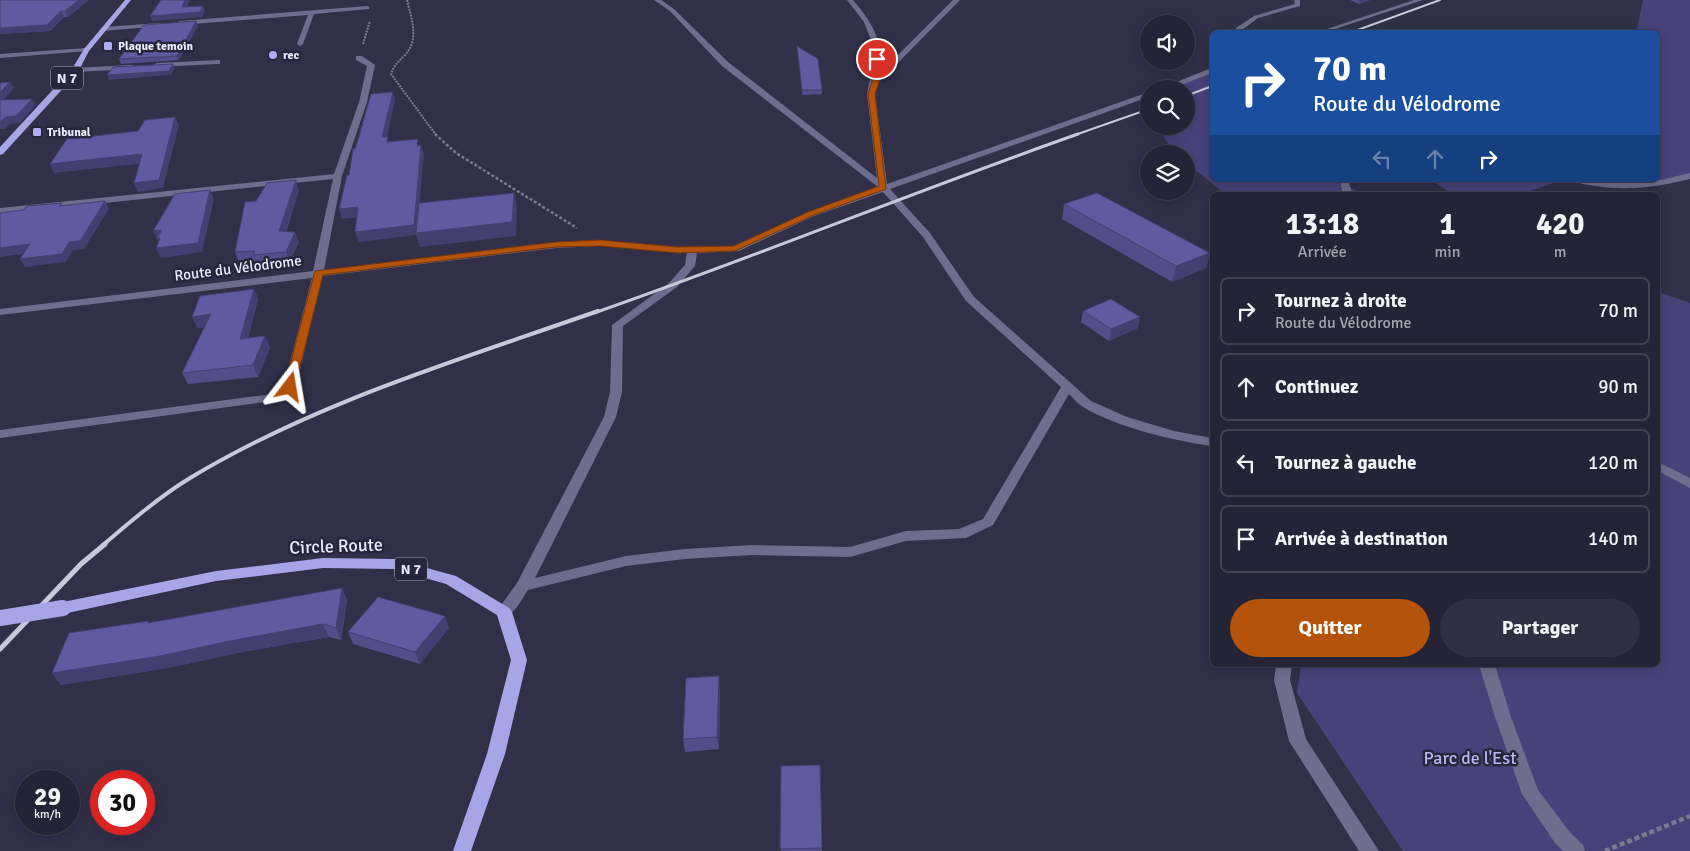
<!DOCTYPE html>
<html lang="fr">
<meta charset="utf-8">
<style>
:root{--surface:#252436;--page:#313042;--text:#f1f3f6;--muted:#a3a4ad;--line:#424151;--accent:#b45309}
body{margin:0;font-family:Signika,sans-serif;background:var(--page);color:var(--text);height:100vh;display:flex;flex-direction:column;font-size:19px;white-space:nowrap}
*{box-sizing:border-box;margin:0}
p{font-size:16px;color:var(--muted)}
.icon{flex:none;width:28px;height:28px;fill:none;stroke:currentColor;stroke-width:2;stroke-linecap:round;stroke-linejoin:round}
.map{position:relative;flex:1;overflow:hidden}
.drawer{position:absolute;left:1210px;top:192px;width:450px;height:475px;display:flex;flex-direction:column;background:var(--surface);border-radius:8px;box-shadow:0 2px 12px #0003,0 0 0 1px var(--line)}
.drawer>*{flex:none}
.top-card{position:absolute;left:1210px;top:30px;width:450px;height:152px;border-radius:8px;box-shadow:0 2px 12px #0003,0 0 0 1px var(--line);background:#1a4fa0;color:#fff;overflow:hidden}
.buttons{position:absolute;left:1140px;top:15px;display:grid;gap:10px}
.buttons a{display:grid;place-items:center;width:55px;height:55px;border-radius:50%;background:var(--surface);box-shadow:0 2px 12px #0003,0 0 0 1px var(--line);font-size:25px}
.speed{position:absolute;left:15px;top:770px;display:flex;gap:10px;font-size:25px;font-weight:700;text-align:center}
.speed>*{display:grid;place-content:center;width:65px;height:65px;border-radius:50%;background:var(--surface);box-shadow:0 2px 12px #0003,0 0 0 1px var(--line);line-height:1}
.speed small{font-size:12px;font-weight:400}
.speed .limit{border:8px solid #d22;background:#fff;color:#111}
.pin{position:absolute;display:grid;place-items:center;width:42px;height:42px;color:#fff;margin:-21px;border:2px solid #fff;border-radius:50%;box-shadow:0 1px 5px #0007}
.me{position:absolute;width:55px;margin:-28px;rotate:14deg;stroke-linejoin:round;filter:drop-shadow(0 0 4px #0008)}
.turn{display:flex;align-items:center;gap:18px;height:105px;padding:0 20px;font-size:22px}
.turn .icon{width:65px;height:65px;stroke-width:2.5}
.turn b{display:block;font-size:35px;line-height:42px}
.lanes{display:flex;align-items:center;height:48px;padding:0 20px;background:#0003;justify-content:center;gap:25px;direction:ltr}
.lanes .off{opacity:.35}
.eta{display:flex;justify-content:space-evenly;align-items:center;height:85px;text-align:center}
.eta b{font-size:30px;font-weight:700;line-height:35px}
.primary-button{display:flex;gap:10px;margin-top:auto;padding:10px 20px}
.primary-button a{flex:1;height:58px;border-radius:30px;background:var(--accent);color:#fff;font-size:20px;font-weight:700;line-height:58px;text-align:center}
.primary-button a+a{background:var(--page);color:var(--text)}
ul{padding:0;list-style:none}
li{display:flex;align-items:center;gap:15px;height:68px;margin:0 10px 8px;padding:0 10px;border:2px solid var(--line);border-radius:8px}
li div{flex:1}
li b{display:block;font-size:19px}
li em{font-style:normal}
.map>svg:first-child{display:block}
.green{fill:#48427b}
.lines{fill:none;stroke-linecap:round;stroke-linejoin:round}
.path-far2{stroke:#7b7a8f;stroke-width:2;stroke-dasharray:2 1;stroke-linecap:butt}
.path-far1{stroke:#7b7a8f;stroke-width:2.5;stroke-dasharray:3 2;stroke-linecap:butt}
.path{stroke:#7b7a8f;stroke-width:4.5;stroke-dasharray:5 3;stroke-linecap:butt}
.minor{fill:#6e6d8d;fill-rule:evenodd}
.major{fill:#a8a5e7;fill-rule:evenodd}
.rail-far3{stroke:#c8c8da;stroke-width:2}
.rail-far2{stroke:#c8c8da;stroke-width:3}
.rail-far1{stroke:#c8c8da;stroke-width:4}
.rail{stroke:#c8c8da;stroke-width:5}
.major-bridge{stroke:#a8a5e7;stroke-width:16}
.wall{fill:#534d8a}
.shaded-wall{fill:#433f70}
.building{fill:#605aa0;stroke:#433f70}
.route{fill:#b45309;stroke:#753606}
.poi-dot{fill:#b1adfa;stroke:#27263d;stroke-width:2}
.labels{text-anchor:middle;dominant-baseline:central;stroke-width:5;stroke-linejoin:round;paint-order:stroke}
.far-poi-label{font-size:12px;font-weight:bold;fill:#eaeafa;stroke:#27263d;text-anchor:start}
.shield{fill:#27263d;stroke:#b0afc1;stroke-width:1}
.shield-label{font-size:14px;font-weight:bold;fill:#eaeafa}
.street-label{font-size:15px;fill:#eaeafa;stroke:#27263d}
.near-street-label{font-size:18px;fill:#eaeafa;stroke:#27263d}
.near-park-label{font-size:18px;fill:#b9b6f2;stroke:#27263d}
</style>
<div class="map">
<svg width="1690" height="851" viewBox="0 0 1690 851">
<rect width="100%" height="100%" fill="#313048"/>
<path class="green" d="M 1643,0 L 1690,0 L 1690,176 L 1677,180 L 1608,186 L 1578,180 L 1658,180 L 1658,32 L 1627,32 L 1637,29 Z
M 1212,71 L 1212,180 L 1344,180 L 1345,184 L 1364,195 L 1226,195 L 1186,162 L 1186,154 L 1176,154 L 1172,151 L 1158,126 L 1186,126 L 1186,89 L 1163,89 Z
M 1431,180 L 1563,180 L 1517,195 L 1458,195 L 1451,193 Z
M 1658,292 L 1690,303 L 1690,851 L 1403,851 L 1297,693 L 1301,665 L 1658,665 Z"/>
<g class="lines">
<path class="path-far2" d="M 407,0 C 411,18 420,39 405,55 C 399,61 394,65 391,74 L 436,135
M 363,44 L 370,21"/>
<path class="path-far1" d="M 435,134 L 456,153 L 577,228"/>
<path class="path" d="M 1605,851 L 1690,816"/>
<path class="minor" d="M 654,0 L 661,0 L 674,9 L 728,62 L 877,178 L 867,94 L 872,69 L 871,40 L 864,22 L 847,0 L 853,0 C 874,25 883,40 879,74 L 953,0 L 960,0 L 877,84 L 875,94 L 887,184 L 1149,92 L 1149,97 L 890,189 L 930,233 L 974,297 L 1091,401 L 1127,417 L 1174,431 L 1212,438 L 1212,446 C 1174,441 1116,427 1083,407 C 1078,404 1073,398 1069,394 L 993,525 L 966,538 L 906,541 L 850,557 L 752,555 L 685,559 L 626,566 L 528,590 C 521,600 512,621 499,616 L 496,612 L 517,583 L 604,417 L 610,392 L 612,325 L 669,283 L 685,265 L 687,253 L 600,246 L 556,248 L 322,276 L 296,387 L 279,400 L 0,438 L 0,430 L 272,394 L 284,385 L 312,278 L 0,315 L 0,309 L 313,271 L 333,179 L 0,214 L 0,208 L 334,174 L 359,102 L 367,66 L 356,60 L 356,56 L 362,56 L 375,65 L 367,102 L 342,176 L 324,270 L 556,242 L 600,240 L 678,247 L 733,246 L 808,212 L 878,187 L 722,66 L 670,11 ZM 883,192 L 923,237 L 966,301 L 1061,387 L 983,519 L 959,529 L 906,531 L 850,547 L 752,545 L 685,549 L 626,556 L 535,578 L 616,417 L 622,392 L 623,326 L 677,287 L 695,266 L 697,253 L 739,251 L 814,216 Z
M 1294,0 L 1300,0 L 1300,6 L 1258,18 L 1242,30 L 1242,32 L 1236,32 L 1236,28 L 1254,16 L 1295,4 Z
M 1414,0 L 1423,0 L 1326,32 L 1318,32 Z
M 367,6 L 369,7 L 369,9 L 314,14 L 303,44 L 300,46 L 297,44 L 308,15 L 180,25 L 177,23 L 180,21 Z
M 160,23 L 162,24 L 162,26 L 103,31 L 100,29 L 103,27 Z
M 86,48 L 90,50 L 88,51 L 0,58 L 0,54 Z
M 220,60 L 220,64 L 217,64 L 157,67 L 153,65 L 157,63 Z
M 130,65 L 133,65 L 133,69 L 75,72 L 71,70 L 75,68 Z
M 1209,69 L 1212,69 L 1212,73 L 1171,89 L 1159,89 Z
M 1690,173 L 1690,179 C 1658,187 1628,191 1596,186 C 1589,185 1579,184 1574,180 L 1634,183 L 1661,180 Z
M 1340,180 L 1348,180 L 1353,195 L 1343,195 Z
M 1658,462 L 1690,478 L 1690,488 L 1658,471 Z
M 1276,665 L 1292,665 L 1290,680 L 1306,739 L 1379,851 L 1359,851 L 1289,741 L 1274,680 Z
M 1479,665 L 1495,665 L 1511,717 L 1538,790 L 1569,831 L 1583,845 L 1585,851 L 1563,851 L 1555,843 L 1522,794 L 1495,717 Z"/>
<path class="major" d="M 125,0 L 131,0 L 89,51 L 78,72 L 3,154 L 0,155 L 0,147 L 72,69 L 84,49 Z
M 323,558 L 394,559 L 456,576 L 509,608 L 512,612 L 527,660 L 505,754 L 471,851 L 453,851 L 487,754 L 511,660 L 497,615 L 446,584 L 394,569 L 323,568 L 216,581 L 63,614 L 58,612 L 55,608 L 58,604 L 63,602 L 216,571 Z"/>
<path class="rail-far3" d="M 1352,32 L 1440,0
M 1186,96 L 1212,86
M 1075,135 L 1149,109"/>
<path class="rail-far2" d="M 594,313 C 757,256 916,191 1078,134"/>
<path class="rail-far1" d="M 103,545 C 130,522 159,497 190,478 C 316,402 459,360 598,311"/>
<path class="rail" d="M 0,649 L 81,564 L 105,544"/>
<path class="major-bridge" d="M 0,618 L 63,608"/>
</g>
<path class="wall" d="M 0,0 L 89,0 L 68,17 L 64,17 L 50,31 L 0,34 Z
M 1350,0 L 1370,0 L 1359,4 Z
M 196,21 L 198,26 L 179,60 L 121,64 L 119,59 Z
M 798,50 L 822,90 L 822,94 L 802,95 Z
M 299,190 L 286,232 L 299,242 L 289,262 L 257,264 L 256,261 L 239,262 L 235,252 Z
M 1064,204 L 1210,253 L 1206,268 L 1172,282 L 1062,219 Z
M 254,289 L 258,299 L 248,338 L 265,336 L 270,347 L 258,377 L 188,384 L 182,373 L 205,327 L 198,328 L 192,317 Z
M 1083,311 L 1138,328 L 1109,341 L 1081,322 Z
M 342,588 L 347,600 L 341,640 L 329,637 L 242,652 L 168,668 L 61,685 L 52,673 L 148,621 L 149,623 Z
M 445,616 L 449,628 L 420,664 L 353,644 L 348,632 Z
M 720,688 L 719,749 L 685,752 L 683,739 Z
M 820,765 L 822,851 L 781,851 L 781,766 Z"/>
<path class="shaded-wall" d="M 79,0 L 89,0 L 68,17 L 65,11 Z
M 185,0 L 190,0 L 184,13 L 182,7 Z
M 1360,0 L 1370,0 L 1359,4 Z
M 203,6 L 205,11 L 202,17 L 152,21 L 150,16 Z
M 61,11 L 64,17 L 50,31 L 0,34 L 0,28 Z
M 196,21 L 198,26 L 179,60 L 177,56 Z
M 173,64 L 175,68 L 171,75 L 109,80 L 107,75 Z
M 10,82 L 14,88 L 0,104 L 0,93 Z
M 393,92 L 395,100 L 385,147 L 382,137 Z
M 32,99 L 36,105 L 20,123 L 10,124 L 5,129 L 0,129 L 0,122 Z
M 175,117 L 179,125 L 163,188 L 138,192 L 134,183 Z
M 421,145 L 424,154 L 417,233 L 514,193 L 517,207 L 516,236 L 420,247 L 416,235 L 359,242 L 355,232 Z
M 142,154 L 145,163 L 54,173 L 50,164 Z
M 296,180 L 299,190 L 282,241 L 279,231 Z
M 210,190 L 214,199 L 202,252 L 161,258 L 156,248 Z
M 105,201 L 109,209 L 84,249 L 73,250 L 66,262 L 25,267 L 20,259 Z
M 358,207 L 361,217 L 342,219 L 339,209 Z
M 162,230 L 161,247 L 153,231 Z
M 295,232 L 299,242 L 289,262 L 286,252 Z
M 30,244 L 35,252 L 0,257 L 0,248 Z
M 1210,253 L 1206,268 L 1172,282 L 1176,266 Z
M 254,289 L 258,299 L 245,350 L 240,339 Z
M 211,314 L 216,325 L 198,328 L 192,317 Z
M 1140,317 L 1138,328 L 1109,341 L 1111,329 Z
M 265,336 L 270,347 L 258,377 L 253,365 Z
M 342,588 L 347,600 L 341,640 L 336,628 Z
M 445,616 L 449,628 L 420,664 L 415,652 Z
M 323,624 L 329,637 L 242,652 L 168,668 L 61,685 L 52,673 Z
M 719,676 L 720,688 L 719,749 L 717,737 Z"/>
<path class="building" d="M 0,0 L 79,0 L 65,11 L 61,11 L 47,25 L 0,28 Z
M 161,0 L 185,0 L 182,7 L 203,6 L 200,12 L 150,16 Z
M 196,21 L 177,56 L 119,59 L 144,25 Z
M 797,46 L 818,59 L 822,90 L 802,90 Z
M 173,64 L 169,71 L 107,75 L 113,67 Z
M 10,82 L 0,93 L 0,83 Z
M 393,92 L 382,137 L 388,137 L 387,142 L 418,139 L 417,146 L 421,145 L 414,225 L 355,232 L 358,207 L 339,209 L 347,175 L 349,175 L 353,149 L 355,149 L 358,140 L 371,94 Z
M 32,99 L 16,116 L 6,117 L 0,122 L 0,100 Z
M 175,117 L 159,180 L 134,183 L 142,154 L 50,164 L 67,139 L 138,131 L 145,120 Z
M 296,180 L 279,231 L 295,232 L 286,252 L 253,255 L 255,251 L 235,252 L 245,202 L 256,201 L 267,183 Z
M 210,190 L 198,243 L 156,248 L 160,238 L 157,238 L 162,230 L 153,231 L 175,194 Z
M 514,193 L 512,222 L 416,233 L 419,203 Z
M 1097,193 L 1210,253 L 1176,266 L 1064,204 Z
M 105,201 L 80,241 L 69,242 L 62,254 L 20,259 L 30,244 L 0,248 L 0,213 L 23,210 L 27,206 L 62,203 L 59,206 Z
M 254,289 L 240,339 L 265,336 L 253,365 L 182,373 L 211,314 L 192,317 L 200,296 Z
M 1111,299 L 1140,317 L 1111,329 L 1083,311 Z
M 342,588 L 336,628 L 323,624 L 235,640 L 160,656 L 52,673 L 69,633 L 148,621 L 148,623 Z
M 378,597 L 445,616 L 415,652 L 348,632 Z
M 719,676 L 717,737 L 683,739 L 686,678 Z
M 820,765 L 822,848 L 780,849 L 781,766 Z"/>
<path class="route" d="M 877,57 L 880,59 L 879,82 L 875,94 L 886,189 L 814,215 L 735,251 L 678,253 L 600,246 L 556,247 L 323,275 L 295,387 L 290,391 L 284,387 L 315,271 L 556,242 L 600,240 L 678,247 L 734,246 L 808,212 L 879,186 L 868,94 L 872,82 L 874,59 Z"/>
<g class="poi-dot">
<rect x="103" y="41" width="10" height="10" rx="2.5"/>
<circle cx="273" cy="55" r="5"/>
<rect x="32" y="127" width="10" height="10" rx="2.5"/>
</g>
<g class="labels">
<g class="far-poi-label">
<text x="118" y="46">Plaque temoin</text>
<text x="283" y="55">rec</text>
<text x="47" y="132">Tribunal</text>
</g>
<g class="shield">
<rect x="51" y="66.5" width="32" height="23" rx="4"/>
<rect x="395" y="557.5" width="32" height="23" rx="4"/>
</g>
<g class="shield-label">
<text x="67" y="78">N 7</text>
<text x="411" y="569">N 7</text>
</g>
<g class="street-label">
<text transform="translate(238 268) rotate(-7)">Route du Vélodrome</text>
</g>
<g class="near-street-label">
<text transform="translate(336 546) rotate(-2)">Circle Route</text>
</g>
<g class="near-park-label">
<text x="1470" y="758">Parc de l'Est</text>
</g>
</g>
</svg>
<div class="buttons">
<a><svg class="icon" aria-label="sound" viewBox="0 0 24 24"><path d="M4 9h4l5-4v14l-5-4H4zM17 9q2 3 0 6"/></svg></a>
<a><svg class="icon" aria-label="search" viewBox="0 0 24 24"><circle cx="10" cy="10" r="6"/><path d="M15 15l6 6"/></svg></a>
<a><svg class="icon" aria-label="layers" viewBox="0 0 24 24"><path d="M12 4l9 5-9 5-9-5zM3 14l9 5 9-5"/></svg></a>
</div>
<div class="speed"><div>29<small>km/h</small></div><div class="limit">30</div></div>
<div class="pin" style="left:877px;top:59px;background:#d93025"><svg class="icon" aria-label="arrive" viewBox="0 0 24 24"><path d="M6 21V4h12l-3 4 3 4H6"/></svg></div>
<svg class="me" style="left:290px;top:387px" viewBox="-20 -20 40 40"><path d="M0-17L14 15 0 8-14 15z" fill="#b45309" stroke="#fff" stroke-width="4"/></svg>
<div class="top-card">
<div class="turn"><svg class="icon" aria-label="right" viewBox="0 0 24 24"><path d="M7 20v-9h11M14 6l5 5-5 5"/></svg><div><b>70 m</b>Route du Vélodrome</div></div>
<div class="lanes"><svg class="icon off" aria-label="left" viewBox="0 0 24 24"><path d="M17 20v-9H6M10 6l-5 5 5 5"/></svg><svg class="icon off" aria-label="ahead" viewBox="0 0 24 24"><path d="M12 20V5M6 11l6-6 6 6"/></svg><svg class="icon" aria-label="right" viewBox="0 0 24 24"><path d="M7 20v-9h11M14 6l5 5-5 5"/></svg></div>
</div>
<section class="drawer">
<div class="eta">
<div><b>13:18</b><p>Arrivée</p></div>
<div><b>1</b><p>min</p></div>
<div><b>420</b><p>m</p></div>
</div>
<ul>
<li><svg class="icon" aria-label="right" viewBox="0 0 24 24"><path d="M7 20v-9h11M14 6l5 5-5 5"/></svg><div><b>Tournez à droite</b><p>Route du Vélodrome</p></div><em>70 m</em></li>
<li><svg class="icon" aria-label="ahead" viewBox="0 0 24 24"><path d="M12 20V5M6 11l6-6 6 6"/></svg><div><b>Continuez</b></div><em>90 m</em></li>
<li><svg class="icon" aria-label="left" viewBox="0 0 24 24"><path d="M17 20v-9H6M10 6l-5 5 5 5"/></svg><div><b>Tournez à gauche</b></div><em>120 m</em></li>
<li><svg class="icon" aria-label="arrive" viewBox="0 0 24 24"><path d="M6 21V4h12l-3 4 3 4H6"/></svg><div><b>Arrivée à destination</b></div><em>140 m</em></li>
</ul>
<div class="primary-button"><a>Quitter</a><a>Partager</a></div>
</section>
</div>
